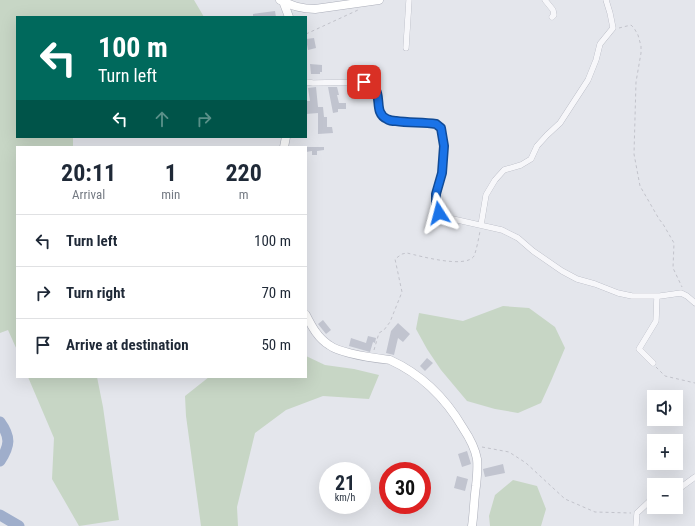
<!DOCTYPE html>
<meta charset="utf-8">
<style>
:root{--surface:#fff;--page:#f6f6f7;--text:#1f2937;--muted:#747a83;--line:#e0e1e3}
body{margin:0;font-family:"Roboto Condensed",sans-serif;background:var(--page);color:var(--text);height:100vh;display:flex;flex-direction:column;font-size:15px;white-space:nowrap}
*{box-sizing:border-box;margin:0}
p{font-size:13px;color:var(--muted)}
.icon{flex:none;width:22px;height:22px;fill:none;stroke:currentColor;stroke-width:2;stroke-linecap:round;stroke-linejoin:round}
.map{position:relative;flex:1;overflow:hidden}
.side{position:absolute;left:16px;top:146px;width:291px;height:232px;display:flex;flex-direction:column;background:var(--surface);border-radius:0px;box-shadow:0 4px 16px #0002}
.side>*{flex:none}
.top-card{position:absolute;left:16px;top:16px;width:291px;height:122px;border-radius:0px;box-shadow:0 4px 16px #0002;background:#00695c;color:#fff;overflow:hidden}
.tools{position:absolute;left:647px;top:390px;display:grid;gap:8px}
.tools a{display:grid;place-items:center;width:36px;height:36px;border-radius:0px;background:var(--surface);box-shadow:0 4px 16px #0002;font-size:20px}
.speed{position:absolute;left:319px;top:462px;display:flex;gap:8px;font-size:20px;font-weight:700;text-align:center}
.speed>*{display:grid;place-content:center;width:52px;height:52px;border-radius:50%;background:var(--surface);box-shadow:0 4px 16px #0002;line-height:1}
.speed small{font-size:10px;font-weight:400}
.speed .limit{border:6px solid #d22;background:#fff;color:#111}
.pin{position:absolute;display:grid;place-items:center;width:34px;height:34px;color:#fff;margin:-17px;border-radius:8px;box-shadow:0 2px 6px #0006}
.me{position:absolute;width:44px;margin:-22px;rotate:351deg;stroke-linejoin:round;filter:drop-shadow(0 0 3px #0008)}
.turn{display:flex;align-items:center;gap:14px;height:84px;padding:0 16px;font-size:18px}
.turn .icon{width:52px;height:52px;stroke-width:2.5}
.turn b{display:block;font-size:28px;line-height:34px}
.lanes{display:flex;align-items:center;height:38px;padding:0 16px;background:#0003;justify-content:center;gap:20px;direction:ltr}
.lanes .off{opacity:.35}
.eta{display:flex;justify-content:space-evenly;align-items:center;height:68px;text-align:center}
.eta b{font-size:24px;font-weight:700;line-height:28px}
ul{padding:0;list-style:none}
li{display:flex;align-items:center;gap:12px;height:52px;padding:0 16px;border-top:1px solid var(--line)}
li div{flex:1}
li b{display:block;font-size:15px}
li em{font-style:normal}
.map>svg:first-child{display:block}
.green{fill:#c7d6c5}
.lines{fill:none;stroke-linecap:round;stroke-linejoin:round}
.river{stroke:#9faecb;stroke-width:11}
.building{fill:#c1c4cf}
.street-casing{stroke:#acafba;stroke-width:6}
.secondary-casing{stroke:#acafba;stroke-width:9}
.path{stroke:#c2c3cb;stroke-width:1;stroke-dasharray:3 3;stroke-linecap:butt}
.street{stroke:#f7f7fa;stroke-width:5.5}
.secondary{stroke:#fff;stroke-width:8}
.route-casing{stroke:#114b97;stroke-width:10}
.route{stroke:#1a73e8;stroke-width:7}
</style>
<div class="map">
<svg width="695" height="526" viewBox="0 0 695 526">
<rect width="100%" height="100%" fill="#e4e6ec"/>
<path class="green" d="M 0,0 L 194,0 L 204,17 L 17,17 L 17,137 L 73,137 L 73,147 L 17,147 L 17,350 L 8,330 L 0,333 Z
M 503,306 L 529,308 L 555,327 L 565,348 L 551,381 L 541,403 L 518,413 L 495,409 L 467,401 L 441,370 L 427,349 L 416,329 L 419,313 L 463,321 Z
M 306,356 L 325,365 L 354,369 L 379,375 L 369,399 L 323,396 L 286,410 L 255,433 L 237,507 L 238,526 L 201,526 L 186,416 L 185,396 L 209,377 L 306,377 Z
M 28,377 L 97,377 L 103,407 L 119,520 L 79,526 L 52,479 L 54,438 Z
M 513,480 L 537,486 L 546,509 L 541,526 L 490,526 L 489,516 L 495,495 Z"/>
<g class="lines">
<path class="river" d="M 0,422 C 11,437 10,446 0,461
M 0,515 L 19,526"/>
</g>
<path class="building" d="M 275,11 L 276,17 L 253,17 L 253,14 Z
M 314,38 L 316,48 L 308,50 L 306,39 Z
M 310,64 L 322,65 L 322,72 L 320,72 L 320,74 L 311,74 Z
M 316,87 L 318,107 L 323,107 L 324,117 L 327,117 L 327,127 L 332,127 L 333,133 L 318,134 L 318,113 L 306,114 L 306,101 L 310,101 L 308,88 Z
M 328,87 L 337,87 L 339,95 L 337,95 L 339,103 L 346,103 L 346,109 L 338,109 L 338,112 L 333,113 Z
M 306,147 L 324,147 L 324,150 L 317,151 L 317,155 L 312,155 L 312,151 L 306,152 Z
M 323,320 L 331,330 L 326,334 L 318,324 Z
M 398,323 L 410,334 L 403,342 L 398,338 L 394,355 L 386,353 L 391,331 Z
M 368,336 L 376,338 L 375,343 L 373,342 L 370,352 L 349,346 L 351,338 L 366,343 Z
M 427,358 L 433,363 L 425,371 L 420,366 Z
M 467,451 L 471,464 L 462,467 L 458,454 Z
M 503,464 L 505,473 L 485,477 L 483,469 Z
M 457,476 L 468,479 L 465,491 L 454,488 Z"/>
<g class="lines">
<g class="street-casing">
<path id="street" d="M 545,0 L 553,10 L 554,15 L 552,17
M 406,48 L 409,0
M 306,82 L 313,83 L 364,82 L 373,87 L 375,90 L 378,98 L 379,112 L 382,117 L 389,120 L 401,122 L 436,124 L 441,128 L 444,146 L 442,173 L 436,193 L 436,207 L 439,213 L 444,217 L 502,230 L 518,238 L 533,251 L 562,271 L 577,279 L 595,284 L 618,293 L 632,296 L 660,296 L 681,293 L 687,296 L 695,303
M 481,225 L 486,195 L 495,180 L 504,170 L 521,165 L 531,159 L 537,146 L 547,135 L 560,123 L 588,80 L 596,60 L 600,44 L 613,28 L 610,13 L 606,0
M 653,363 L 639,349 L 656,321 L 657,296
M 676,491 L 695,477
M 636,526 L 637,513 L 654,497"/>
</g>
<g class="secondary-casing">
<path id="secondary" d="M 280,0 C 293,6 301,9 315,9 L 379,0
M 283,1 L 289,17
M 284,147 L 286,137
M 306,315 C 312,327 318,338 329,345 C 341,354 374,358 390,360 C 421,374 446,399 463,428 C 469,437 475,448 477,459 C 478,468 477,477 476,486 C 474,499 474,513 472,526"/>
</g>
<path class="path" d="M 619,28 L 631,25 L 634,28 L 638,35 L 641,46 L 641,53 L 636,82 L 634,154 L 640,186 L 659,219 L 663,224 L 674,243 L 673,268 L 682,287
M 306,34 L 358,10
M 374,350 L 379,333 L 384,330 L 390,322 L 402,292 L 395,259 L 402,254 L 407,253 C 420,256 466,269 474,256 C 476,252 479,237 480,231
M 656,367 L 665,376 L 695,383
M 482,447 L 509,452 L 526,463 L 565,499 L 595,512 L 631,513"/>
<use href="#street" class="street"/>
<use href="#secondary" class="secondary"/>
</g>
<g class="lines">
<g class="route-casing">
<path id="route" d="M 364,82 C 367,83 371,85 373,87 C 383,95 373,113 387,119 C 390,121 392,121 396,121 C 409,123 423,122 436,124 L 441,128 L 444,146 L 442,173 L 436,194 L 436,207 L 439,213"/>
</g>
<use href="#route" class="route"/>
</g>
</svg>
<div class="tools">
<a><svg class="icon" aria-label="sound" viewBox="0 0 24 24"><path d="M4 9h4l5-4v14l-5-4H4zM17 9q2 3 0 6"/></svg></a>
<a>+</a>
<a>−</a>
</div>
<div class="speed"><div>21<small>km/h</small></div><div class="limit">30</div></div>
<div class="pin" style="left:364px;top:82px;background:#d93025"><svg class="icon" aria-label="arrive" viewBox="0 0 24 24"><path d="M6 21V4h12l-3 4 3 4H6"/></svg></div>
<svg class="me" style="left:439px;top:213px" viewBox="-20 -20 40 40"><path d="M0-17L14 15 0 8-14 15z" fill="#1a73e8" stroke="#fff" stroke-width="4"/></svg>
<div class="top-card">
<div class="turn"><svg class="icon" aria-label="left" viewBox="0 0 24 24"><path d="M17 20v-9H6M10 6l-5 5 5 5"/></svg><div><b>100 m</b>Turn left</div></div>
<div class="lanes"><svg class="icon" aria-label="left" viewBox="0 0 24 24"><path d="M17 20v-9H6M10 6l-5 5 5 5"/></svg><svg class="icon off" aria-label="ahead" viewBox="0 0 24 24"><path d="M12 20V5M6 11l6-6 6 6"/></svg><svg class="icon off" aria-label="right" viewBox="0 0 24 24"><path d="M7 20v-9h11M14 6l5 5-5 5"/></svg></div>
</div>
<section class="side">
<div class="eta">
<div><b>20:11</b><p>Arrival</p></div>
<div><b>1</b><p>min</p></div>
<div><b>220</b><p>m</p></div>
</div>
<ul>
<li><svg class="icon" aria-label="left" viewBox="0 0 24 24"><path d="M17 20v-9H6M10 6l-5 5 5 5"/></svg><div><b>Turn left</b></div><em>100 m</em></li>
<li><svg class="icon" aria-label="right" viewBox="0 0 24 24"><path d="M7 20v-9h11M14 6l5 5-5 5"/></svg><div><b>Turn right</b></div><em>70 m</em></li>
<li><svg class="icon" aria-label="arrive" viewBox="0 0 24 24"><path d="M6 21V4h12l-3 4 3 4H6"/></svg><div><b>Arrive at destination</b></div><em>50 m</em></li>
</ul>
</section>
</div>
